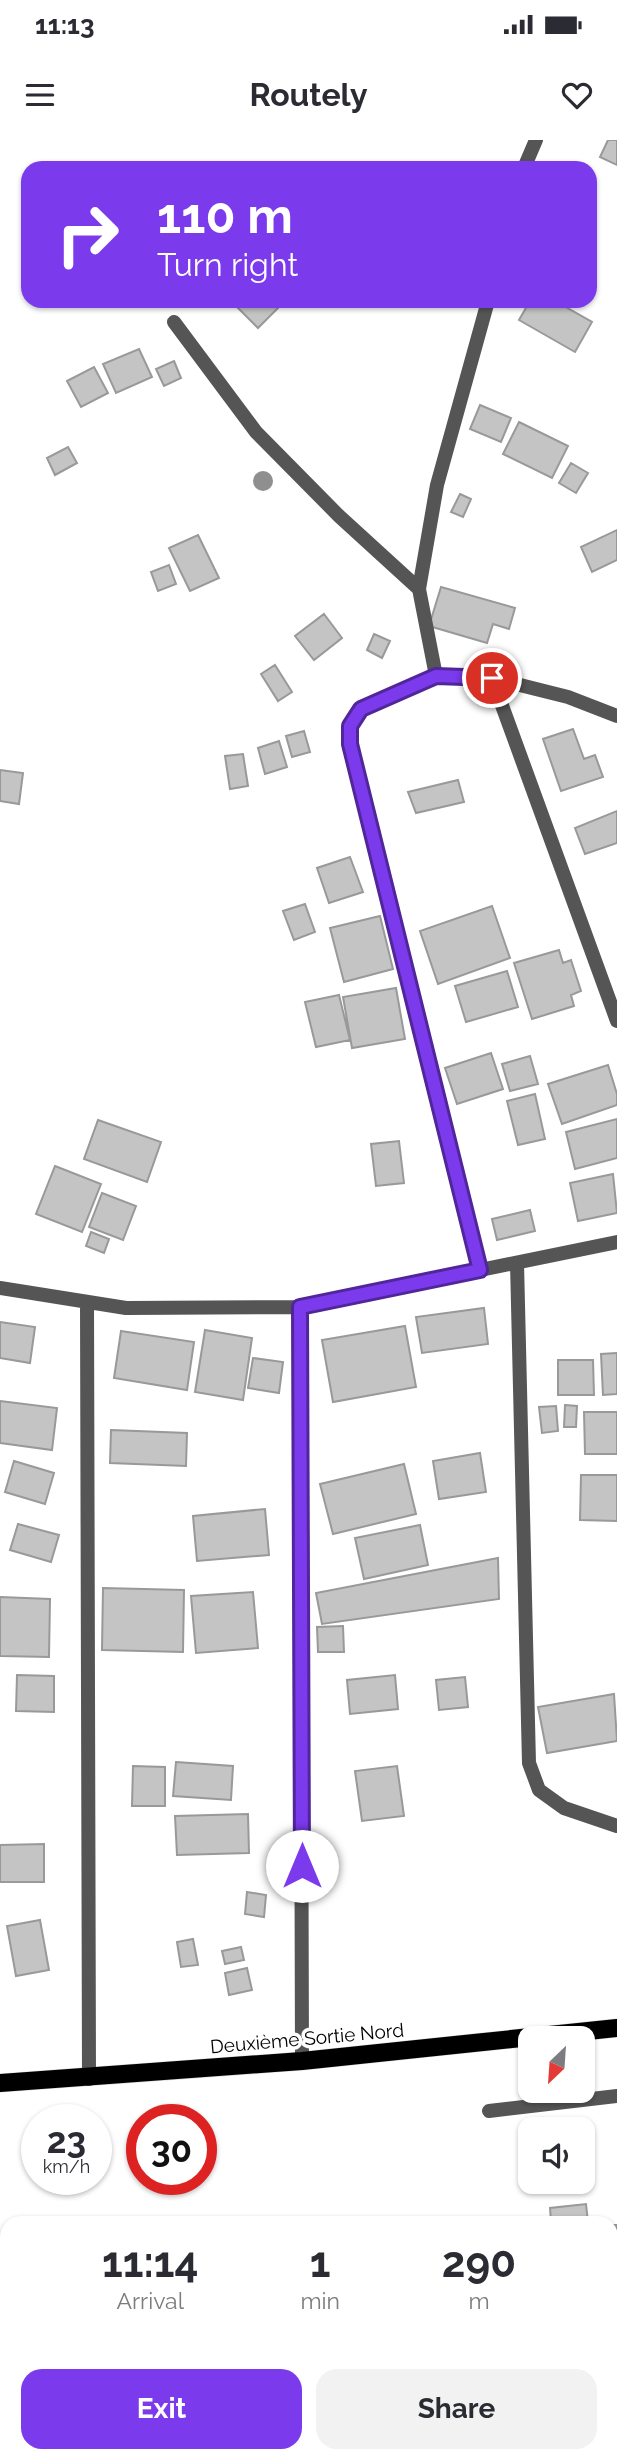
<!DOCTYPE html>
<meta charset="utf-8">
<style>
:root{--surface:#fff;--page:#f2f2f3;--text:#2b2b33;--muted:#7c7c81;--accent:#7c3aed}
body{margin:0;font-family:Raleway,sans-serif;background:var(--page);color:var(--text);height:100vh;display:flex;flex-direction:column;font-size:26px;white-space:nowrap}
*{box-sizing:border-box;margin:0}
p{font-size:23px;color:var(--muted)}
.icon{flex:none;width:38px;height:38px;fill:none;stroke:currentColor;stroke-width:2;stroke-linecap:round;stroke-linejoin:round}
.map{position:relative;flex:1;overflow:hidden}
.drawer{position:absolute;left:0px;top:2076px;width:618px;height:247px;display:flex;flex-direction:column;background:var(--surface);border-radius:21px 21px 0 0;box-shadow:0 2px 5px #0004}
.drawer>*{flex:none}
.hud{position:absolute;left:21px;top:21px;width:576px;height:147px;border-radius:21px;box-shadow:0 2px 5px #0004;background:#7c3aed;color:#fff;overflow:hidden}
.needle{width:46px;rotate:205deg}
.fabs{position:absolute;left:518px;top:1886px;display:grid;gap:14px}
.fabs a{display:grid;place-items:center;width:77px;height:77px;border-radius:14px;background:var(--surface);box-shadow:0 2px 5px #0004;font-size:35px}
.speed{position:absolute;left:21px;top:1964px;display:flex;gap:14px;font-size:35px;font-weight:700;text-align:center}
.speed>*{display:grid;place-content:center;width:91px;height:91px;border-radius:50%;background:var(--surface);box-shadow:0 2px 5px #0004;line-height:1}
.speed small{font-size:18px;font-weight:400}
.speed .limit{border:10px solid #d22;background:#fff;color:#111}
.pin{position:absolute;display:grid;place-items:center;width:60px;height:60px;color:#fff;margin:-30px;border:4px solid #fff;border-radius:50%;box-shadow:0 2px 7px #0007}
.me{position:absolute;width:77px;margin:-38px;rotate:0deg;stroke-linejoin:round;filter:drop-shadow(0 0 5px #0008)}
.turn{display:flex;align-items:center;gap:24px;height:147px;padding:0 21px;font-size:32px}
.turn .icon{width:91px;height:91px;stroke-width:2.5}
.turn b{display:block;font-size:49px;line-height:60px}
.eta{display:flex;justify-content:space-evenly;align-items:center;height:119px;text-align:center}
.eta b{font-size:42px;font-weight:700;line-height:49px}
.button{display:flex;gap:14px;margin-top:auto;padding:14px 21px}
.button a{flex:1;height:80px;border-radius:21px;background:var(--accent);color:#fff;font-size:28px;font-weight:700;line-height:80px;text-align:center}
.button a+a{background:var(--page);color:var(--text)}
.status{display:flex;justify-content:space-between;align-items:center;height:49px;padding:0 35px;background:var(--surface);direction:ltr}
.status svg{height:19px;fill:currentColor}
header{display:flex;justify-content:space-between;align-items:center;height:91px;padding:0 21px;background:var(--surface);font-size:32px;font-weight:700}
.map>svg:first-child{display:block}
.building{fill:#c4c4c4;stroke:#999;stroke-width:2}
.lines{fill:none;stroke-linecap:round;stroke-linejoin:round}
.primary-casing{stroke:#dbdbdb;stroke-width:19}
.minor{stroke:#555;stroke-width:14}
.primary{stroke:#000;stroke-width:18}
.tree{fill:#8f8f8f}
.route-casing{stroke:#51269a;stroke-width:18}
.route{stroke:#7c3aed;stroke-width:12}
.labels{text-anchor:middle;dominant-baseline:central;stroke-width:7;stroke-linejoin:round;paint-order:stroke}
.street-label{font-size:19px;fill:#000;stroke:#fff}
</style>
<div class="status"><b>11:13</b><svg viewBox="0 0 49 12"><path d="M0 12V9h3v3zM5 12V6h3v6zM10 12V3h3v9zM15 12V0h3v12zM26 1h20v11H26zM47 4h2v5h-2z"/></svg></div>
<header><svg class="icon" aria-label="menu" viewBox="0 0 24 24"><path d="M4 6h16M4 12h16M4 18h16"/></svg>Routely<svg class="icon" aria-label="heart" viewBox="0 0 24 24"><path d="M12 20l-8-8c-3-5 5-10 8-4 3-6 11-1 8 4z"/></svg></header>
<div class="map">
<svg width="617" height="2322" viewBox="0 0 617 2322">
<rect width="100%" height="100%" fill="#fff"/>
<path class="building" d="M 608,0 L 617,0 L 617,25 L 600,17 Z
M 231,161 L 285,161 L 258,188 Z
M 530,161 L 555,161 L 592,182 L 575,212 L 519,180 Z
M 139,209 L 152,237 L 116,253 L 103,224 Z
M 174,221 L 181,238 L 164,246 L 156,229 Z
M 94,227 L 108,253 L 81,267 L 67,241 Z
M 480,265 L 511,278 L 501,302 L 470,289 Z
M 519,282 L 568,306 L 552,338 L 503,314 Z
M 68,307 L 77,323 L 55,335 L 47,318 Z
M 571,323 L 588,333 L 576,353 L 559,343 Z
M 460,354 L 471,359 L 463,377 L 451,372 Z
M 617,390 L 617,420 L 592,432 L 581,407 Z
M 198,395 L 219,438 L 190,451 L 169,408 Z
M 169,425 L 176,444 L 158,451 L 151,432 Z
M 441,447 L 515,468 L 509,489 L 493,484 L 487,503 L 429,486 Z
M 324,474 L 342,498 L 314,520 L 295,496 Z
M 374,494 L 390,501 L 382,518 L 367,510 Z
M 275,525 L 292,552 L 278,561 L 261,534 Z
M 573,589 L 584,619 L 595,615 L 603,637 L 561,651 L 543,599 Z
M 304,591 L 310,612 L 292,617 L 286,596 Z
M 279,601 L 287,627 L 265,634 L 258,608 Z
M 243,614 L 248,646 L 230,649 L 225,616 Z
M 0,630 L 23,633 L 19,664 L 0,661 Z
M 458,640 L 464,662 L 416,673 L 408,652 Z
M 617,671 L 617,703 L 585,714 L 575,688 Z
M 350,717 L 363,752 L 329,763 L 317,728 Z
M 305,764 L 315,792 L 294,800 L 283,771 Z
M 492,766 L 510,818 L 438,844 L 420,791 Z
M 380,776 L 393,829 L 344,842 L 330,788 Z
M 559,810 L 563,823 L 571,820 L 581,851 L 571,855 L 574,866 L 532,879 L 514,823 Z
M 507,831 L 518,867 L 466,882 L 455,846 Z
M 396,848 L 405,899 L 352,908 L 343,857 Z
M 339,855 L 350,900 L 316,907 L 305,862 Z
M 491,913 L 503,949 L 457,964 L 445,928 Z
M 530,916 L 538,944 L 510,951 L 502,924 Z
M 608,925 L 617,954 L 617,965 L 562,984 L 548,944 Z
M 535,954 L 545,999 L 518,1005 L 507,961 Z
M 617,979 L 617,1018 L 575,1029 L 566,992 Z
M 98,980 L 161,1002 L 147,1042 L 84,1019 Z
M 399,1001 L 404,1043 L 376,1046 L 371,1004 Z
M 55,1026 L 101,1044 L 82,1092 L 36,1074 Z
M 613,1034 L 617,1073 L 578,1081 L 570,1043 Z
M 102,1053 L 136,1066 L 123,1100 L 89,1087 Z
M 530,1070 L 535,1091 L 497,1100 L 492,1079 Z
M 91,1092 L 109,1099 L 104,1113 L 86,1106 Z
M 484,1168 L 488,1204 L 422,1213 L 416,1177 Z
M 0,1182 L 35,1187 L 30,1223 L 0,1218 Z
M 405,1186 L 416,1247 L 333,1262 L 322,1200 Z
M 205,1190 L 252,1198 L 243,1260 L 195,1252 Z
M 121,1191 L 194,1202 L 187,1250 L 114,1238 Z
M 617,1213 L 617,1254 L 603,1255 L 601,1214 Z
M 253,1218 L 283,1222 L 279,1253 L 248,1248 Z
M 558,1220 L 593,1220 L 594,1255 L 558,1255 Z
M 0,1261 L 57,1268 L 52,1310 L 0,1303 Z
M 565,1265 L 577,1266 L 576,1287 L 564,1287 Z
M 556,1266 L 558,1291 L 542,1293 L 539,1267 Z
M 584,1272 L 617,1272 L 617,1314 L 585,1314 Z
M 111,1290 L 187,1293 L 186,1326 L 110,1323 Z
M 480,1313 L 486,1352 L 439,1359 L 433,1321 Z
M 14,1321 L 54,1333 L 45,1364 L 5,1352 Z
M 404,1324 L 416,1374 L 333,1394 L 320,1344 Z
M 581,1335 L 617,1335 L 617,1381 L 580,1380 Z
M 265,1369 L 269,1415 L 197,1421 L 193,1376 Z
M 18,1384 L 59,1395 L 51,1422 L 10,1410 Z
M 420,1385 L 428,1425 L 364,1439 L 355,1398 Z
M 498,1418 L 499,1459 L 322,1484 L 316,1453 Z
M 103,1448 L 184,1450 L 183,1512 L 102,1510 Z
M 253,1452 L 258,1508 L 196,1513 L 191,1456 Z
M 0,1457 L 50,1459 L 49,1517 L 0,1516 Z
M 343,1486 L 344,1512 L 318,1512 L 317,1487 Z
M 17,1535 L 54,1536 L 54,1572 L 16,1571 Z
M 395,1535 L 398,1569 L 350,1574 L 347,1540 Z
M 465,1537 L 468,1567 L 439,1570 L 436,1540 Z
M 614,1554 L 617,1601 L 547,1613 L 538,1567 Z
M 176,1622 L 233,1626 L 231,1660 L 173,1656 Z
M 133,1626 L 165,1627 L 165,1666 L 132,1666 Z
M 397,1626 L 404,1676 L 362,1681 L 355,1631 Z
M 248,1674 L 249,1713 L 177,1715 L 175,1676 Z
M 44,1704 L 44,1742 L 0,1742 L 0,1705 Z
M 247,1752 L 266,1755 L 264,1777 L 245,1774 Z
M 40,1780 L 49,1830 L 16,1836 L 7,1786 Z
M 193,1799 L 198,1825 L 181,1827 L 177,1802 Z
M 241,1807 L 244,1820 L 225,1824 L 222,1811 Z
M 247,1828 L 252,1850 L 229,1855 L 225,1833 Z
M 586,2064 L 588,2082 L 551,2082 L 550,2068 Z
M 612,2085 L 617,2085 L 617,2131 Z
M 617,2178 L 617,2236 L 611,2179 Z
M 7,2217 L 7,2249 L 3,2251 L 0,2219 Z"/>
<g class="lines">
<g class="primary-casing">
<path id="primary" d="M 0,1943 L 302,1921 L 617,1888"/>
</g>
<path class="minor" d="M 524,28 L 536,0
M 174,182 L 256,292 L 339,376 L 419,449
M 436,536 L 419,449 L 437,345 L 488,161
M 492,538 L 617,881
M 517,1123 L 529,1623 L 539,1650 L 564,1668 L 617,1686
M 480,1130 L 350,604 L 350,587 L 361,569 L 436,536 L 492,538 L 568,557 L 617,576
M 0,1148 L 126,1168 L 300,1167 L 617,1102
M 87,1162 L 89,1939
M 300,1167 L 302,1921
M 489,1971 L 617,1956
M 611,2262 L 617,2261"/>
<use href="#primary" class="primary"/>
</g>
<circle class="tree" cx="263" cy="341" r="10"/>
<g class="lines">
<g class="route-casing">
<path id="route" d="M 302,1726 L 300,1167 L 480,1130 L 350,604 L 350,586 L 361,569 L 436,536 L 492,538"/>
</g>
<use href="#route" class="route"/>
</g>
<g class="labels">
<g class="street-label">
<text transform="translate(307 1898) rotate(-5)">Deuxième Sortie Nord</text>
</g>
</g>
</svg>
<div class="fabs">
<a><svg class="needle" viewBox="-14 -14 28 28"><path d="M0-13l5 13h-10z" fill="#e53935"/><path d="M0 13l5-13h-10z" fill="#7c7c81"/></svg></a>
<a><svg class="icon" aria-label="sound" viewBox="0 0 24 24"><path d="M4 9h4l5-4v14l-5-4H4zM17 9q2 3 0 6"/></svg></a>
</div>
<div class="speed"><div>23<small>km/h</small></div><div class="limit">30</div></div>
<div class="pin" style="left:492px;top:538px;background:#d93025"><svg class="icon" aria-label="arrive" viewBox="0 0 24 24"><path d="M6 21V4h12l-3 4 3 4H6"/></svg></div>
<svg class="me" style="left:302px;top:1726px" viewBox="-20 -20 40 40"><circle r="19" fill="#fff"/><path d="M0-13L10 11 0 6-10 11z" fill="#7c3aed"/></svg>
<div class="hud">
<div class="turn"><svg class="icon" aria-label="right" viewBox="0 0 24 24"><path d="M7 20v-9h11M14 6l5 5-5 5"/></svg><div><b>110 m</b>Turn right</div></div>
</div>
<section class="drawer">
<div class="eta">
<div><b>11:14</b><p>Arrival</p></div>
<div><b>1</b><p>min</p></div>
<div><b>290</b><p>m</p></div>
</div>
<div class="button"><a>Exit</a><a>Share</a></div>
</section>
</div>
